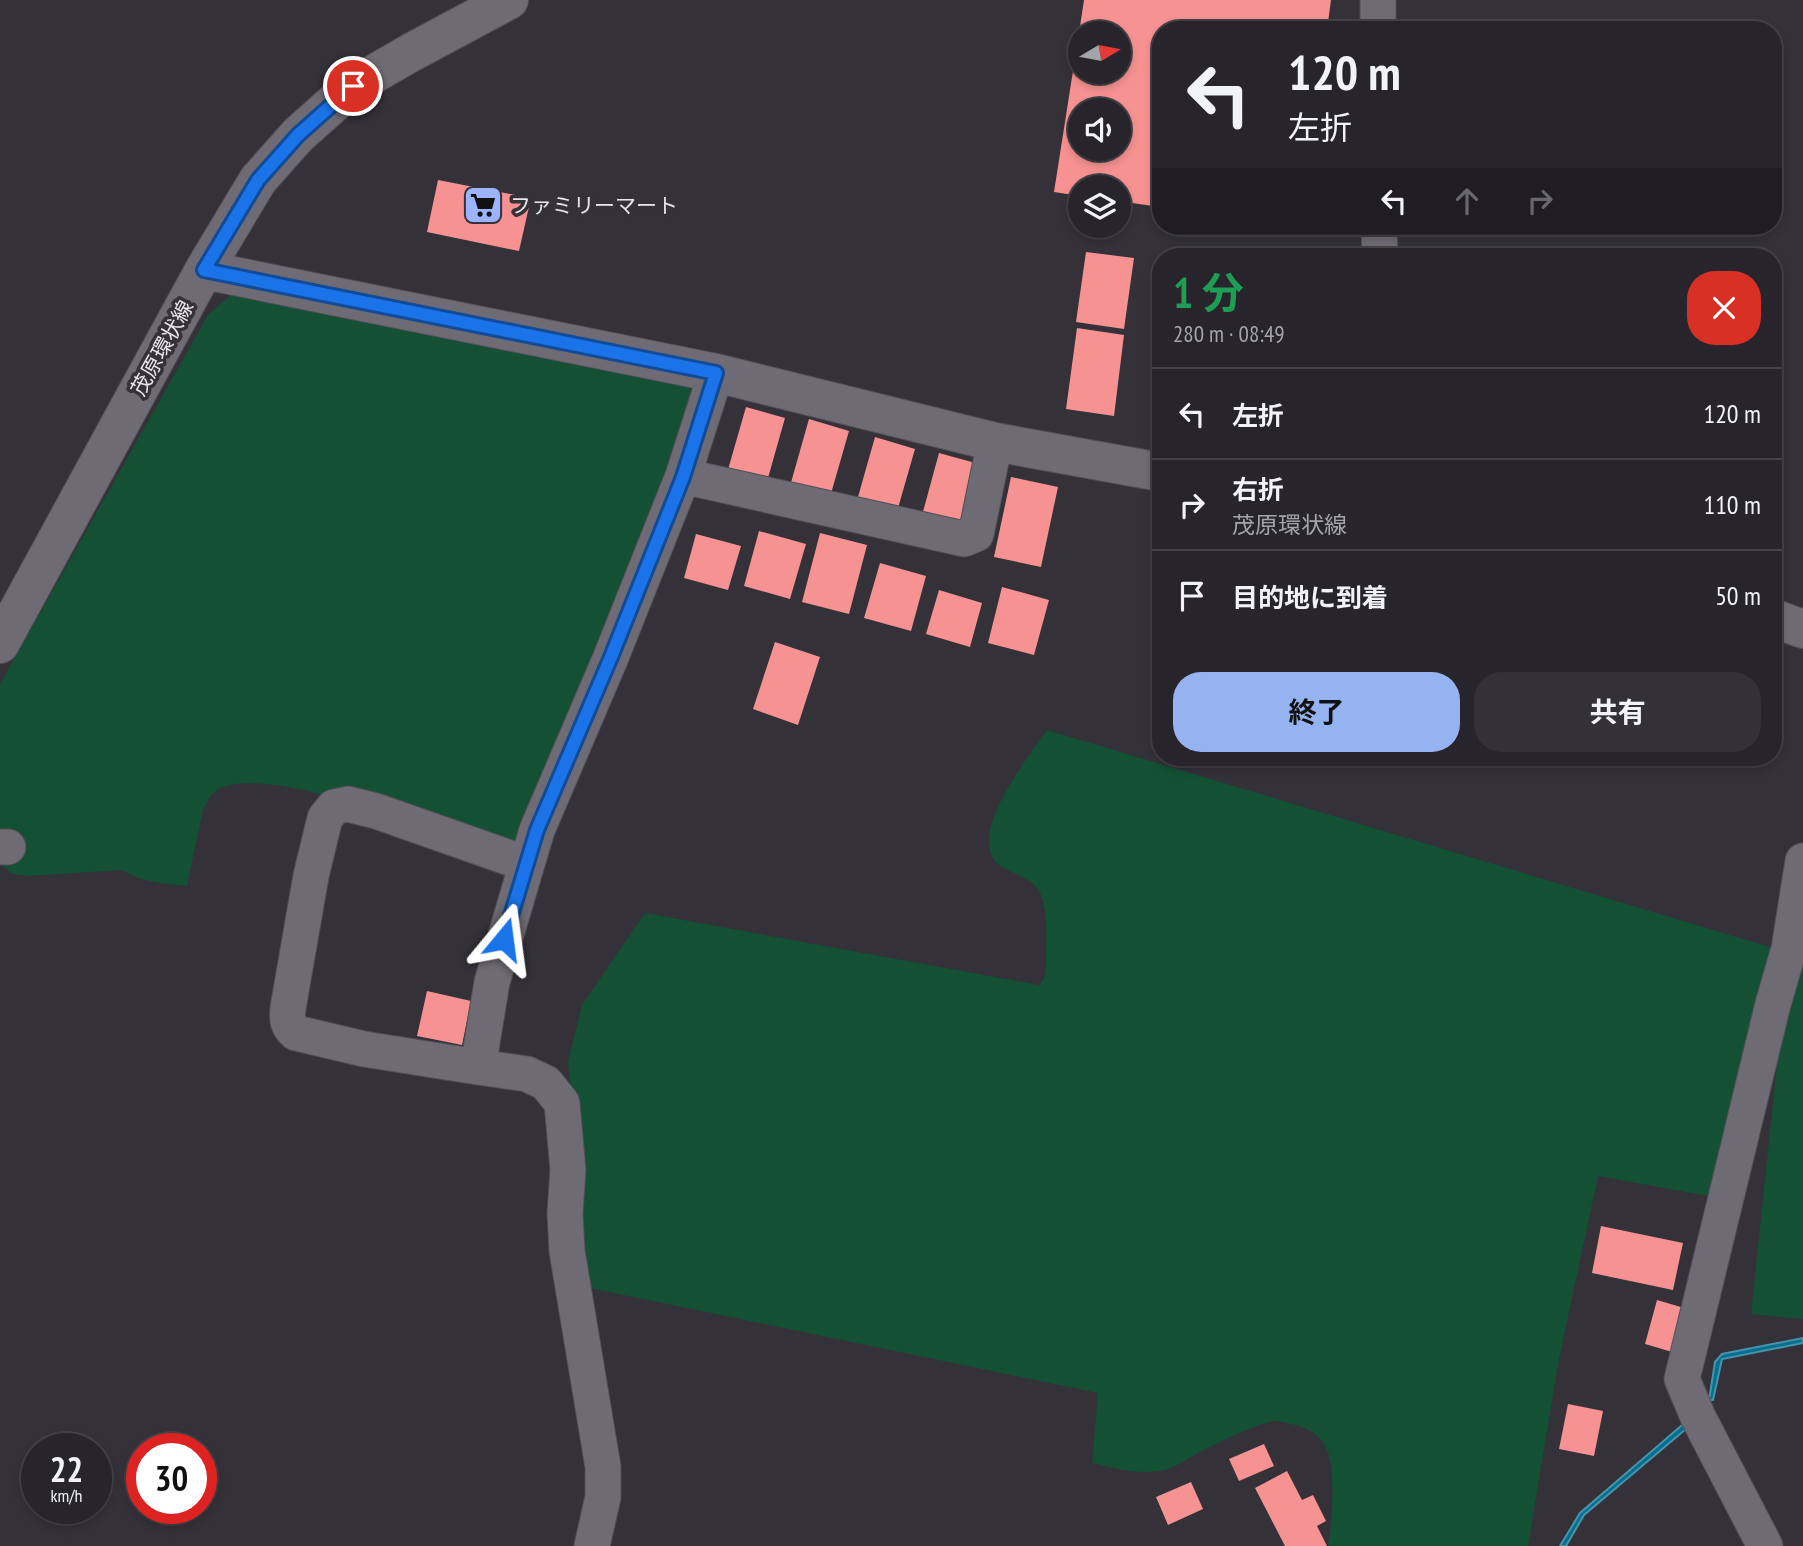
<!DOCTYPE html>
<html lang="ja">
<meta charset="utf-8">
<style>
:root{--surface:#27252b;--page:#333137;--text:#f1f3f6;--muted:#a4a5a9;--line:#434247;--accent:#95b2f1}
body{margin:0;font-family:"PT Sans Narrow","Noto Sans JP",sans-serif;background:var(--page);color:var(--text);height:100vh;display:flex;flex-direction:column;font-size:26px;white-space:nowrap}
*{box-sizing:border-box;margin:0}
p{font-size:23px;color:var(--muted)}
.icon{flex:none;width:38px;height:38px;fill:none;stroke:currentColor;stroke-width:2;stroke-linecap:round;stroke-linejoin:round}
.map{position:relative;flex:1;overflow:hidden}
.panel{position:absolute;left:1152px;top:248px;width:630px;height:518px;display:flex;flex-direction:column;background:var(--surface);border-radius:28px;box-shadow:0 4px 10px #0003,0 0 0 2px var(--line)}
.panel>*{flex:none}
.top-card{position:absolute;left:1152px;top:21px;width:630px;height:214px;border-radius:28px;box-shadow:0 4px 10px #0003,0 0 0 2px var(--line);background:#27252b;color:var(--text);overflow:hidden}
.needle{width:46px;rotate:80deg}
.tools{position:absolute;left:1068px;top:21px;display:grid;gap:14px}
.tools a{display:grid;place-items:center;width:63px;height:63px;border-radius:50%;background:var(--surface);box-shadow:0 4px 10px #0003,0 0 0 2px var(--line);font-size:35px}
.speed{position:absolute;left:21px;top:1433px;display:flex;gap:14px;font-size:35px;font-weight:700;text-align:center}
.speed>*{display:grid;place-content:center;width:91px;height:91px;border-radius:50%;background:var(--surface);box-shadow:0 4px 10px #0003,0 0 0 2px var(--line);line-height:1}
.speed small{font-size:18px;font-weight:400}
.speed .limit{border:10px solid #d22;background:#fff;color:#111}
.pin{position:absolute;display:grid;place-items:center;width:60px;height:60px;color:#fff;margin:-30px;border:4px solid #fff;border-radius:50%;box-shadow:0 2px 7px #0007}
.me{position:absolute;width:77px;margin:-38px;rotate:16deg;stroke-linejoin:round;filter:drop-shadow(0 0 5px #0008)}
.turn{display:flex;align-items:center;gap:24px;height:147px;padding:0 21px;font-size:32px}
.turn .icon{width:91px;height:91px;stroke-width:2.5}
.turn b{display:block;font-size:49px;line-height:60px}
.lanes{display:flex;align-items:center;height:66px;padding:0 21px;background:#0003;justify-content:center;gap:35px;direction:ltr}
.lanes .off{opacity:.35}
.round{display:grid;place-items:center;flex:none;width:74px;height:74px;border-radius:28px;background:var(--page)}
.overview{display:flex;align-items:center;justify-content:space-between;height:119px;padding:0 21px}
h1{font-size:42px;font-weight:700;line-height:52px;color:#1e9e55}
.button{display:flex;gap:14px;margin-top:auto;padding:14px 21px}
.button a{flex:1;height:80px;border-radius:28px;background:var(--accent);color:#111;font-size:28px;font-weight:700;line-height:80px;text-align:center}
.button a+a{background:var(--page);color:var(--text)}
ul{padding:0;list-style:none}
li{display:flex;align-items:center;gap:21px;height:91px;padding:0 21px;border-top:2px solid var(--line)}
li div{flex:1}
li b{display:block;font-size:26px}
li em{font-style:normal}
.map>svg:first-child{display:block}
.green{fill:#145033}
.water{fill:#037090;stroke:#4893ab;stroke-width:2}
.building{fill:#f69291;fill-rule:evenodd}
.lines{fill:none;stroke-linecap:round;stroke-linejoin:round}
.street-casing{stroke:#514e56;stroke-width:37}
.secondary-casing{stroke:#514e56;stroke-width:40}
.street{stroke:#6e6b74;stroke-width:35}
.secondary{stroke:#6e6b74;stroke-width:38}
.route-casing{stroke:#114b97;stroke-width:18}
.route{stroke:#1a73e8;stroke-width:12}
.labels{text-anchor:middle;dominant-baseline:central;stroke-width:7;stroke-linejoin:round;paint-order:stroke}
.poi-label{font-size:21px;fill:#e8e6eb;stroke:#343139;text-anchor:start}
.street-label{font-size:21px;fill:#e8e6eb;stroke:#343139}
</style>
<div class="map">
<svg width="1803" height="1546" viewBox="0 0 1803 1546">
<rect width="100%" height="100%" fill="#343139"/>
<path class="green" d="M 244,291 L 716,373 L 527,864 C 465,842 281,765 223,787 C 212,791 208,800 203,810 L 187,886 C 164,884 142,882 121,870 L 28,876 L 13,874 L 0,864 L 0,684 L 208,315 L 231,295 Z
M 1047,730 L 1773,948 L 1730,1200 L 1598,1176 L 1559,1359 L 1528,1546 L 1328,1546 C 1332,1525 1336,1470 1327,1450 C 1321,1436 1309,1428 1295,1425 C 1286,1423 1277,1420 1269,1422 C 1253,1426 1214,1444 1200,1452 C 1190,1457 1181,1464 1171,1468 C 1146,1477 1117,1469 1092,1463 L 1098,1393 L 590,1288 L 584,1266 L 578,1152 L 568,1062 L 582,1005 L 645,913 L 1039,985 L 1044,979 L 1046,968 C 1045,946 1049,920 1042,898 C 1037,879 1016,876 1001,866 C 962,839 1029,756 1047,730 Z
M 1789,949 L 1803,953 L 1803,1319 L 1751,1314 Z"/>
<path class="water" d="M 1803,1338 L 1803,1343 L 1722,1359 L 1713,1400 L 1709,1400 L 1715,1362 L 1722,1354 Z
M 1682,1425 L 1686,1429 L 1584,1515 L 1566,1546 L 1560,1546 L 1580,1513 Z"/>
<path class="building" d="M 1084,0 L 1331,0 L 1327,30 L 1160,30 L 1160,207 L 1118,201 L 1118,187 L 1080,187 L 1080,196 L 1054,192 L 1078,39 L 1080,72 L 1118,72 L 1118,33 L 1079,33 ZM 1080,110 L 1118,110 L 1118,149 L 1080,149 Z
M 438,180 L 531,198 L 519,251 L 427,232 Z
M 1086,252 L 1134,258 L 1124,329 L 1076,322 Z
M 1077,328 L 1124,335 L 1114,416 L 1066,409 Z
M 746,407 L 785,418 L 766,485 L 727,473 Z
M 809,419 L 849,431 L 830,497 L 790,486 Z
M 875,437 L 915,449 L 896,515 L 856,504 Z
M 939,453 L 979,464 L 960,531 L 921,519 Z
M 1011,477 L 1058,487 L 1041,567 L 994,557 Z
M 759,531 L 806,544 L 790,599 L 744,586 Z
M 820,533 L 867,545 L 849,614 L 802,602 Z
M 696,534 L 741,546 L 728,590 L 684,578 Z
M 880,563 L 926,576 L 911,631 L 864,618 Z
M 1002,587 L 1049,600 L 1034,655 L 988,643 Z
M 939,590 L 982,603 L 970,647 L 926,634 Z
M 775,642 L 820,657 L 798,725 L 753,709 Z
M 427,991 L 471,1001 L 462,1045 L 417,1036 Z
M 1601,1226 L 1683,1243 L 1673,1290 L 1592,1273 Z
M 1657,1300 L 1691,1310 L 1679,1354 L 1645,1344 Z
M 1568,1404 L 1603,1411 L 1594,1456 L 1559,1449 Z
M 1264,1444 L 1274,1466 L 1239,1481 L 1229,1459 Z
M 1287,1471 L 1302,1500 L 1313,1495 L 1326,1521 L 1317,1526 L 1327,1546 L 1285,1546 L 1255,1488 Z
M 1191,1482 L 1203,1509 L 1168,1525 L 1156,1497 Z"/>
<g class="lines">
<g class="street-casing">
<path id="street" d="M 1378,0 L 1378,30
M 1379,226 L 1380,257
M 716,373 L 683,476 L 964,539 L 976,534 L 995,442
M 0,847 L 8,847
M 478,1067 L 364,1049 L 296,1033 C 287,1026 287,1019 288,1008 L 311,876 L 325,818 L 334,807 L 348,804 L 376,811 L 527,864
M 592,1546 L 603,1497 L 603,1467 L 567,1251 L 565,1213 L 568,1170 L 562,1103 L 546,1083 L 527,1074 L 478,1067 L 492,982 L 537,830 L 611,657 L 683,476
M 1765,1546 L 1698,1417 L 1682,1379 L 1773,1004 L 1789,949 L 1803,861"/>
</g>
<g class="secondary-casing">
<path id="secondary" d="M 204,270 L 716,373 L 995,442 L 1160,472
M 1773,618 L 1803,629
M 0,644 L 204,270 L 258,180 L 298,135 L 353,86 L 412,52 L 509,0"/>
</g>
<use href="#street" class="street"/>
<use href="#secondary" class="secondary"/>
</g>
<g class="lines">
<g class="route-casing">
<path id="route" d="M 353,86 L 298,135 L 258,180 L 204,270 L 716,373 L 683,477 L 611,657 L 537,830 L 504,939"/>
</g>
<use href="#route" class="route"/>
</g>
<defs>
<g id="supermarket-square" transform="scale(2.0125)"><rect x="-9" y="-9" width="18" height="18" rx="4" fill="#9cb4fd" stroke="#343139"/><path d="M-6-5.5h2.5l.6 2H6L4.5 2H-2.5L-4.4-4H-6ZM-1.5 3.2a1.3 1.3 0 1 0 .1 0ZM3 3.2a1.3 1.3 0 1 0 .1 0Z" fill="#111"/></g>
</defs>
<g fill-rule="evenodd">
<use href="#supermarket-square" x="483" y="205"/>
</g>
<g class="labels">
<g class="poi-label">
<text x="510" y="205">ファミリーマート</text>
</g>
<g class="street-label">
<text transform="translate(162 348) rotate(-61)">茂原環状線</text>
</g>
</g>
</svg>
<div class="tools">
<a><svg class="needle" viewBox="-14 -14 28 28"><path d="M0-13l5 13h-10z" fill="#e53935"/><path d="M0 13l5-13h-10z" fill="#a4a5a9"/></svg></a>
<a><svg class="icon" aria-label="sound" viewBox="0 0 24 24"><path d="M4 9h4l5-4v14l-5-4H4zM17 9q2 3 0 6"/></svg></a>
<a><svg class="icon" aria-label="layers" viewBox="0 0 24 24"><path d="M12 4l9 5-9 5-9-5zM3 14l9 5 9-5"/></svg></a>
</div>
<div class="speed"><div>22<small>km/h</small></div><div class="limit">30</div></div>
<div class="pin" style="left:353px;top:86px;background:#d93025"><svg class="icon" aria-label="arrive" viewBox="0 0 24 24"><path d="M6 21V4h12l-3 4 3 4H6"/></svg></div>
<svg class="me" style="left:504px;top:939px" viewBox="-20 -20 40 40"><path d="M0-17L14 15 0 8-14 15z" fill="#1a73e8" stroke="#fff" stroke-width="4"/></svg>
<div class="top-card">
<div class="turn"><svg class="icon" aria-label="left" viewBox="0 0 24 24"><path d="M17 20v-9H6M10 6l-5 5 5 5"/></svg><div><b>120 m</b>左折</div></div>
<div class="lanes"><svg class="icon" aria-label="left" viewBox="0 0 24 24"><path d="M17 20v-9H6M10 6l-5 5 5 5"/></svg><svg class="icon off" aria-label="ahead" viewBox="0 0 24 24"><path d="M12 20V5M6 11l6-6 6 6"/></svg><svg class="icon off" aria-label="right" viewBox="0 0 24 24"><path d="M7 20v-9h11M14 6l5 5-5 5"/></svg></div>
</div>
<section class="panel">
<div class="overview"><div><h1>1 分</h1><p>280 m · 08:49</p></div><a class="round" style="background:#d93025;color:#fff"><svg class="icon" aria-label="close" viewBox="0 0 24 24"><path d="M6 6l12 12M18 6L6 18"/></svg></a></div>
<ul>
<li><svg class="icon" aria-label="left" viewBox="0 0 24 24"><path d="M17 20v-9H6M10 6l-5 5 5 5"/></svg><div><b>左折</b></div><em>120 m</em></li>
<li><svg class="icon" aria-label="right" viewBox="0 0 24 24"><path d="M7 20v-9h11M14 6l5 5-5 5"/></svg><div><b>右折</b><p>茂原環状線</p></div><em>110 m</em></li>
<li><svg class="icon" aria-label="arrive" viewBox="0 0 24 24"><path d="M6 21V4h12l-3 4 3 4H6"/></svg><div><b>目的地に到着</b></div><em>50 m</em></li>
</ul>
<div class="button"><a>終了</a><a>共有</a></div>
</section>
</div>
